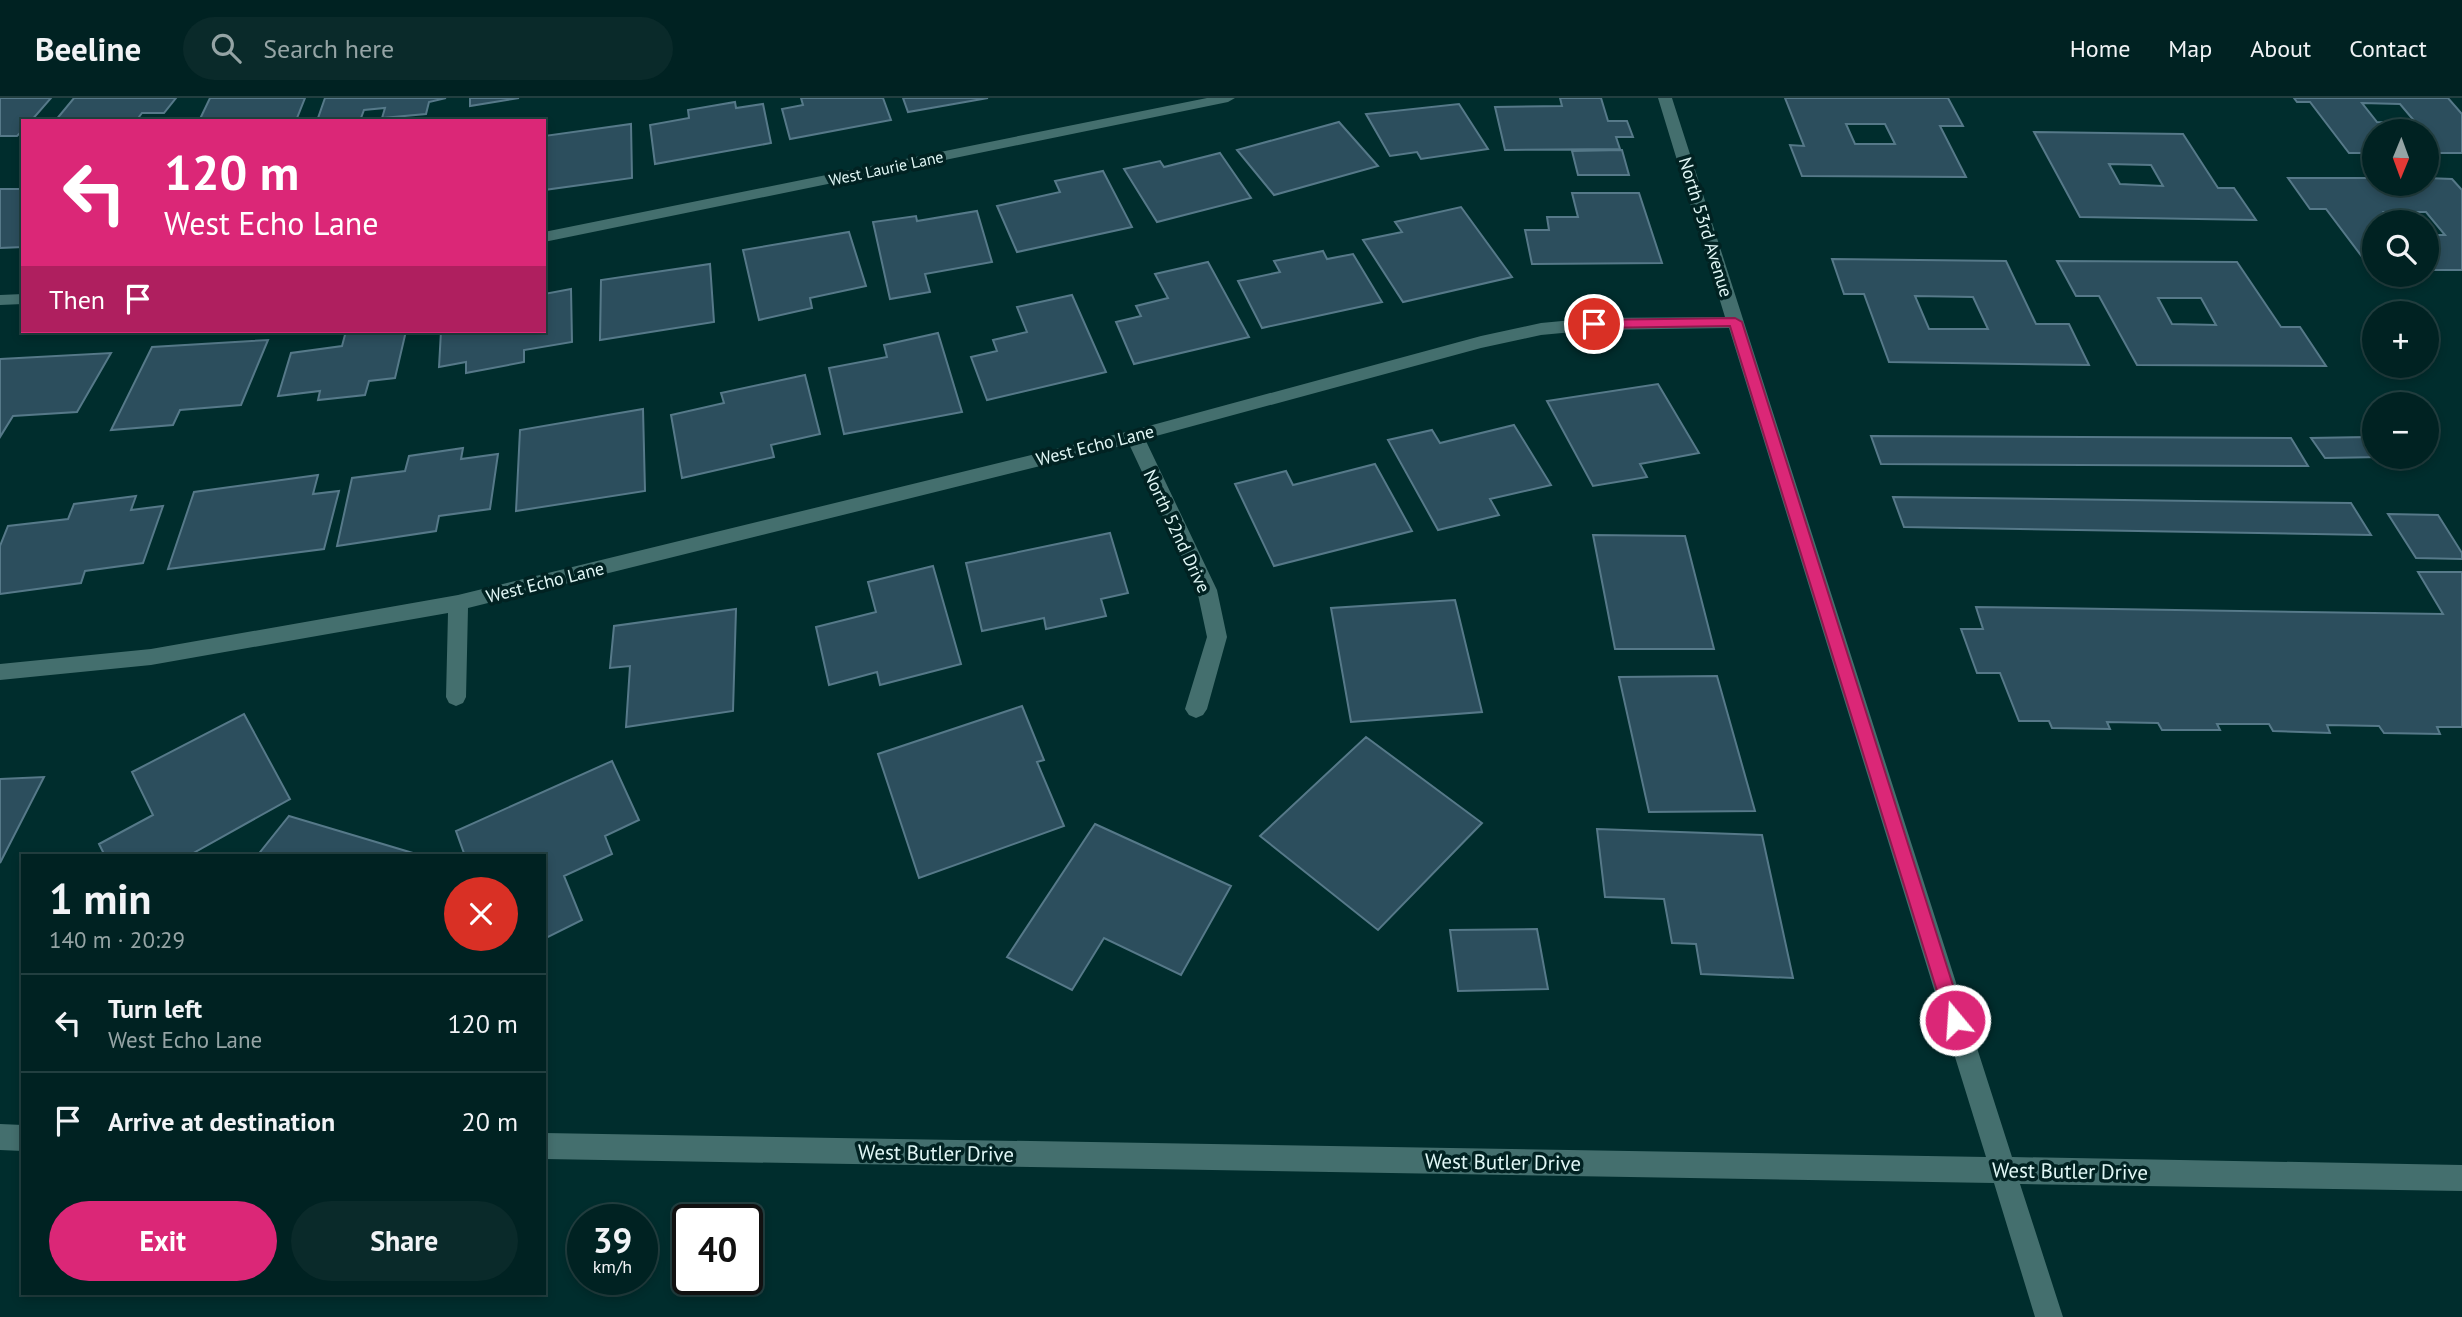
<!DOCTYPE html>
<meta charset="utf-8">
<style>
:root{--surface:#022;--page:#0a2a2a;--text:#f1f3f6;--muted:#95a4a5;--line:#223f40;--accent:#db2777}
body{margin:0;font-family:"PT Sans",sans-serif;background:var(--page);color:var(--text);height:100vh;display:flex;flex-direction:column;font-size:26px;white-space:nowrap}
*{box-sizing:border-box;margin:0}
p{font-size:23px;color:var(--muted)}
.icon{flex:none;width:38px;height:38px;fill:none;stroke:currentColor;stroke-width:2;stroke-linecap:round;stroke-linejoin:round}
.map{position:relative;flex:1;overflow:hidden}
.drawer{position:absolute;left:21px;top:756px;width:525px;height:441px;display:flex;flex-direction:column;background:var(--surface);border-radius:0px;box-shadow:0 4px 10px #0003,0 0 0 2px var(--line)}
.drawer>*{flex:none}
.hud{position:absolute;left:21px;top:21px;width:525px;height:214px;border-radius:0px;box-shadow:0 4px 10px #0003,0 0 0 2px var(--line);background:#db2777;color:#fff;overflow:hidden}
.needle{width:46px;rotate:181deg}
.tools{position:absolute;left:2362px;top:21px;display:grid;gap:14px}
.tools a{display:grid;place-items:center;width:77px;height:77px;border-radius:50%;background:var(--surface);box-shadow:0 4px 10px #0003,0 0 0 2px var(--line);font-size:35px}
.speed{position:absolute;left:567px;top:1106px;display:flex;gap:14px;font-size:35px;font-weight:700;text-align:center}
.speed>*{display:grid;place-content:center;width:91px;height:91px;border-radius:50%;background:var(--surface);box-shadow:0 4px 10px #0003,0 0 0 2px var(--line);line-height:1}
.speed small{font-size:18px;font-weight:400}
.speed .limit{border:4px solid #111;border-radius:10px;background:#fff;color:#111}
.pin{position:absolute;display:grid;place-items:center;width:60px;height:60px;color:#fff;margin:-30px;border:4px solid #fff;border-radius:50%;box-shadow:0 2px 7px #0007}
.me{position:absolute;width:77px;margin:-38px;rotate:342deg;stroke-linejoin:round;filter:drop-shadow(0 0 5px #0008)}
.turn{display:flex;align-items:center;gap:24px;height:147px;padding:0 28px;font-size:32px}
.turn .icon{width:91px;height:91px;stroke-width:2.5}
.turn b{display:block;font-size:49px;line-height:60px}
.then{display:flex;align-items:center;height:66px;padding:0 28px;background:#0003;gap:14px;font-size:26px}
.round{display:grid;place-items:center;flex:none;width:74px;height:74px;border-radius:37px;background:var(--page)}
.headline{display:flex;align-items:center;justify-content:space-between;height:119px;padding:0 28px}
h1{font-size:42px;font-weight:700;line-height:52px}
.action{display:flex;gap:14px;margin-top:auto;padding:14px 28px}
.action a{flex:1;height:80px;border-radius:42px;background:var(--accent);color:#fff;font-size:28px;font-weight:700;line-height:80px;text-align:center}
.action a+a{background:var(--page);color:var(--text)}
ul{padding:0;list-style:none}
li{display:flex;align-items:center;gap:21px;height:98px;padding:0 28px;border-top:2px solid var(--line)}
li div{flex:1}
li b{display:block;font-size:26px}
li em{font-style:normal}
header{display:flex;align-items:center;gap:42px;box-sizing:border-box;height:98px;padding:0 35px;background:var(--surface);border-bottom:2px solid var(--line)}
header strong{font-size:33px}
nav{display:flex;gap:38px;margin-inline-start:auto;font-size:24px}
.search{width:490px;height:63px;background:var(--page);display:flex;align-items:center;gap:18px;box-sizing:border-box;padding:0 24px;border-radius:38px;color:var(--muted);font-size:26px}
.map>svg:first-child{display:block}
.building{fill:#2c4e5d;stroke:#567989;stroke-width:2;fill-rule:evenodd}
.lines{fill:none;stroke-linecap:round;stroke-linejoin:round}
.minor{fill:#446f6e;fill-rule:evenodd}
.route{fill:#db2777;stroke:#8e194d;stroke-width:2}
.labels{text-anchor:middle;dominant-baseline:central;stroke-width:7;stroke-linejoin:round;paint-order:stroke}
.far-street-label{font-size:16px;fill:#e1f7f6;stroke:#012222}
.street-label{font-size:18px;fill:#e1f7f6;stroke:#012222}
.near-street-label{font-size:21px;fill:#e1f7f6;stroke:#012222}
</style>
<header>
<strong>Beeline</strong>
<div class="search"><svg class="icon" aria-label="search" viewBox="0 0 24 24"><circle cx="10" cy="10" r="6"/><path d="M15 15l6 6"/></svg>Search here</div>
<nav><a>Home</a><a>Map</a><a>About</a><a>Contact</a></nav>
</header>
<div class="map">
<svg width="2462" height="1219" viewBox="0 0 2462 1219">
<rect width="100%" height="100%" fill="#002d2d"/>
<path class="building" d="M 0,0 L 51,0 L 31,23 L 23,23 L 23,32 L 17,38 L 0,38 Z
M 74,0 L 176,0 L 164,15 L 142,15 L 136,23 L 55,23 Z
M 210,0 L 305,0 L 297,20 L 199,23 Z
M 325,0 L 446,0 L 429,4 L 426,16 L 382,20 L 385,10 L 364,12 L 361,20 L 317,23 Z
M 470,0 L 519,0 L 470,8 Z
M 801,0 L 883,0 L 891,22 L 790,41 L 782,11 L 803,7 Z
M 903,0 L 988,0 L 908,14 Z
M 1560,0 L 1601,0 L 1608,23 L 1627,23 L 1633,39 L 1616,39 L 1620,51 L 1505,52 L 1495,9 L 1562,8 Z
M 1785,0 L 1948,0 L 1963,28 L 1940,28 L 1966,79 L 1802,78 L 1790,47 L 1804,48 ZM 1846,26 L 1885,26 L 1895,46 L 1855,46 Z
M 2294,0 L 2448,0 L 2462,16 L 2462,55 L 2427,55 L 2427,33 L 2375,33 L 2375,55 L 2349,55 L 2310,4 L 2297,4 ZM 2362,5 L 2400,6 L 2416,25 L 2377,24 Z
M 735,4 L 736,10 L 763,6 L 771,45 L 655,66 L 650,27 L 689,20 L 688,12 Z
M 1459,6 L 1488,51 L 1421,61 L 1417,54 L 1390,58 L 1366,16 Z
M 1339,24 L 1378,68 L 1274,97 L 1237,52 Z
M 631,26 L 632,80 L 544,92 L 544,38 Z
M 2034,34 L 2183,36 L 2218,90 L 2234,90 L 2256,122 L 2080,119 ZM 2109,66 L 2151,67 L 2163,88 L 2120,86 Z
M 1622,52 L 1629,77 L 1578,77 L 1572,53 Z
M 1220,55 L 1251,100 L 1157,124 L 1124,71 L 1160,63 L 1164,69 Z
M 1103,73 L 1132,129 L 1017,154 L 997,108 L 1060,94 L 1055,83 Z
M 2288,80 L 2375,80 L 2375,86 L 2427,86 L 2427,80 L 2452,81 L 2462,92 L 2462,172 L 2427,172 L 2427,137 L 2445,137 L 2426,114 L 2384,114 L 2392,124 L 2375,124 L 2375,172 L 2372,172 L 2326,111 L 2310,111 Z
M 0,91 L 23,91 L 23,149 L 0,150 Z
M 1572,95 L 1639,95 L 1662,165 L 1532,166 L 1525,132 L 1549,132 L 1547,119 L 1578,119 Z
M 1461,109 L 1512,179 L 1403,204 L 1363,142 L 1402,134 L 1395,124 Z
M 977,113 L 992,164 L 925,176 L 930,194 L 890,201 L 873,124 L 916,118 L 917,123 Z
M 849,134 L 866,188 L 810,200 L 812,210 L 759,222 L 743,152 Z
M 1323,153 L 1327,161 L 1353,156 L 1382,204 L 1262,230 L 1238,183 L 1280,174 L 1274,163 Z
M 1832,161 L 2006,163 L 2036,226 L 2069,226 L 2089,267 L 1889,264 L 1864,196 L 1844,196 ZM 1915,198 L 1973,199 L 1988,231 L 1929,231 Z
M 2057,163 L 2237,164 L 2281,229 L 2300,229 L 2326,268 L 2137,267 L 2099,198 L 2076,198 ZM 2158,200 L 2201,200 L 2216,227 L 2172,226 Z
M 1208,164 L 1249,239 L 1134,266 L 1116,224 L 1141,218 L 1136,208 L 1168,200 L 1155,176 Z
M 710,166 L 714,224 L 600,242 L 601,182 Z
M 571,191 L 572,244 L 524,252 L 524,264 L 466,275 L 466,264 L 439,269 L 441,233 L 544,233 L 544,196 Z
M 1072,197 L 1106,274 L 987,302 L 971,259 L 997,253 L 993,242 L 1027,234 L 1017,209 Z
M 346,233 L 406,233 L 395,280 L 369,283 L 365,297 L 318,302 L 320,293 L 278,298 L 291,255 L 342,248 Z
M 938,235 L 962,314 L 844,336 L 829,270 L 887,259 L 884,247 Z
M 268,242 L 241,307 L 180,312 L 173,327 L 111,332 L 152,249 Z
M 111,255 L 77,314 L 13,318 L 0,339 L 0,261 Z
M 805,277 L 820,336 L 771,347 L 774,359 L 682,380 L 671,317 L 724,305 L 721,295 Z
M 1658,286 L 1699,355 L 1640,366 L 1647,379 L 1593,388 L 1547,303 Z
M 643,311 L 645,393 L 516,413 L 520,332 Z
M 1514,327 L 1551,387 L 1490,401 L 1499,417 L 1438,432 L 1388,342 L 1432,332 L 1440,345 Z
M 1871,338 L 2291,340 L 2308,368 L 1881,366 Z
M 2367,339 L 2375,349 L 2375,359 L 2382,359 L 2325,360 L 2311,340 Z
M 463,350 L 461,361 L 498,356 L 490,411 L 439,418 L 436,433 L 337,448 L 352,380 L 405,373 L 409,358 Z
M 1375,366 L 1412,433 L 1274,468 L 1235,386 L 1286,373 L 1293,387 Z
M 318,377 L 313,396 L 339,393 L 324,451 L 168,471 L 194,394 Z
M 136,398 L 131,412 L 163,408 L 143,465 L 85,473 L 81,485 L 0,496 L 0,448 L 8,428 L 68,421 L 74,406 Z
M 1893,399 L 2351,405 L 2371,437 L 1904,429 Z
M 2388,416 L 2438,417 L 2462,455 L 2462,461 L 2416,460 Z
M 1110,435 L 1128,495 L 1101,501 L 1106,518 L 1046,531 L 1044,520 L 982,533 L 966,465 Z
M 1593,437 L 1685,438 L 1714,551 L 1615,551 Z
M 933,468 L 961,566 L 880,587 L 877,574 L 829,587 L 816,529 L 876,514 L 868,484 Z
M 2418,474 L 2462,474 L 2462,629 L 2437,629 L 2440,636 L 2384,635 L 2379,628 L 2327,627 L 2330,635 L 2273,633 L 2269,626 L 2217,626 L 2220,632 L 2162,632 L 2158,625 L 2107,624 L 2110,631 L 2052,630 L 2049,623 L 2019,623 L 2000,575 L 1977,575 L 1961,531 L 1983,531 L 1976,509 L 2443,516 Z
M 1455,502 L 1482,614 L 1351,624 L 1331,510 Z
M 736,511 L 733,613 L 626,629 L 630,568 L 610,570 L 614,528 Z
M 1717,578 L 1755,713 L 1649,714 L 1619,579 Z
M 1022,608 L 1044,662 L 1037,664 L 1064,728 L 919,780 L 878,656 Z
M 244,616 L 290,701 L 188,758 L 105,758 L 99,746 L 153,717 L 132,674 Z
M 1366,639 L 1482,725 L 1378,832 L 1260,738 Z
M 612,663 L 639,722 L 605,738 L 612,756 L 564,778 L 582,822 L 544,841 L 544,758 L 465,758 L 456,733 Z
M 44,679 L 0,765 L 0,681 Z
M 289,718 L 423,758 L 257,758 Z
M 1095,726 L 1231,788 L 1181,877 L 1104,840 L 1072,892 L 1007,859 Z
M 1597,731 L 1762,737 L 1793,880 L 1701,876 L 1696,846 L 1672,845 L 1664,801 L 1605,799 Z
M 1537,831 L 1548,891 L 1458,893 L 1450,832 Z"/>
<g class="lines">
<path class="minor" d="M 1207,0 L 1235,0 L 1228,4 L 544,144 L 544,134 Z
M 1658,0 L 1672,0 L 2012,1059 L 2462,1067 L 2462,1093 L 2020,1086 L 2063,1219 L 2035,1219 L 1994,1085 L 544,1061 L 544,1035 L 1986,1059 L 1729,230 L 1594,232 L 1541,237 L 1481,250 L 1145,341 L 1217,492 L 1227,539 L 1207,611 L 1203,617 L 1196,620 L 1189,617 L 1185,611 L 1207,539 L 1197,492 L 1129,346 L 468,510 L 466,599 L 463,605 L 456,608 L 449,605 L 446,599 L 448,515 L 151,567 L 0,582 L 0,566 L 151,551 L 458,497 L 1134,332 L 1481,238 L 1541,225 L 1594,220 L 1725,219 Z
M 23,196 L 23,206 L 0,207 L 0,197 Z
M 0,1026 L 23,1027 L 23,1053 L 0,1052 Z"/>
</g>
<path class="route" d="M 1735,220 L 1742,224 L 1964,922 L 1962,928 L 1955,930 L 1949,928 L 1946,922 L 1730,228 L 1594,230 L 1587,226 L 1594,222 Z"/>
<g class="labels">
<g class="far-street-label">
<text transform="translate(886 70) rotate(-12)">West Laurie Lane</text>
</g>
<g class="street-label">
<text transform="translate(1706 129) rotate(73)">North 53rd Avenue</text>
<text transform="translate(1095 347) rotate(-14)">West Echo Lane</text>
<text transform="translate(1177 433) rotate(65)">North 52nd Drive</text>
<text transform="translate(545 484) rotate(-14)">West Echo Lane</text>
</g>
<g class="near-street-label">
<text transform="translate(936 1055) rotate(1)">West Butler Drive</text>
<text transform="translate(1503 1064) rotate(1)">West Butler Drive</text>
<text transform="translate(2070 1073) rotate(1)">West Butler Drive</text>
</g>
</g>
</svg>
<div class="tools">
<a><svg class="needle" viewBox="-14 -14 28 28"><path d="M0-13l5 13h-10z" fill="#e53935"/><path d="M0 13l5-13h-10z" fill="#95a4a5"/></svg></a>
<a><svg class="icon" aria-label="search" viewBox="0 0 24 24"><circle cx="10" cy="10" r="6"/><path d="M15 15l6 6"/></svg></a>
<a>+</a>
<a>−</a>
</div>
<div class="speed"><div>39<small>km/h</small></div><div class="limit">40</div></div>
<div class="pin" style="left:1594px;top:226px;background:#d93025"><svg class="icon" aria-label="arrive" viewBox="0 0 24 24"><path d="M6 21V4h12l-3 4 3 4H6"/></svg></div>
<svg class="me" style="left:1955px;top:922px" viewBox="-20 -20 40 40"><circle r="17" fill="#db2777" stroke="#fff" stroke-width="3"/><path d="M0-11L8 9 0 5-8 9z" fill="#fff"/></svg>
<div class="hud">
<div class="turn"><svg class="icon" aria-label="left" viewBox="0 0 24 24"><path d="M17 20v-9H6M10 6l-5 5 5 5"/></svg><div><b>120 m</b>West Echo Lane</div></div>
<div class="then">Then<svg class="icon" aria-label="arrive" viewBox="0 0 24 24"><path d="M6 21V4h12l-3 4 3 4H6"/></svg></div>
</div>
<section class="drawer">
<div class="headline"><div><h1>1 min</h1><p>140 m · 20:29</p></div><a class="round" style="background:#d93025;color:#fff"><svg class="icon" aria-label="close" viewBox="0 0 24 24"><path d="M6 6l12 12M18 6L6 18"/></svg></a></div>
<ul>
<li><svg class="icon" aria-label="left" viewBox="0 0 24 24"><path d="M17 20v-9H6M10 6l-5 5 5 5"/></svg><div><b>Turn left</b><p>West Echo Lane</p></div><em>120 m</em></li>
<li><svg class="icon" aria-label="arrive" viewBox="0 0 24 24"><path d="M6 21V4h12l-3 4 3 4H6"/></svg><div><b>Arrive at destination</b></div><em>20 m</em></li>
</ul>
<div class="action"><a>Exit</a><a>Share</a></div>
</section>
</div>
